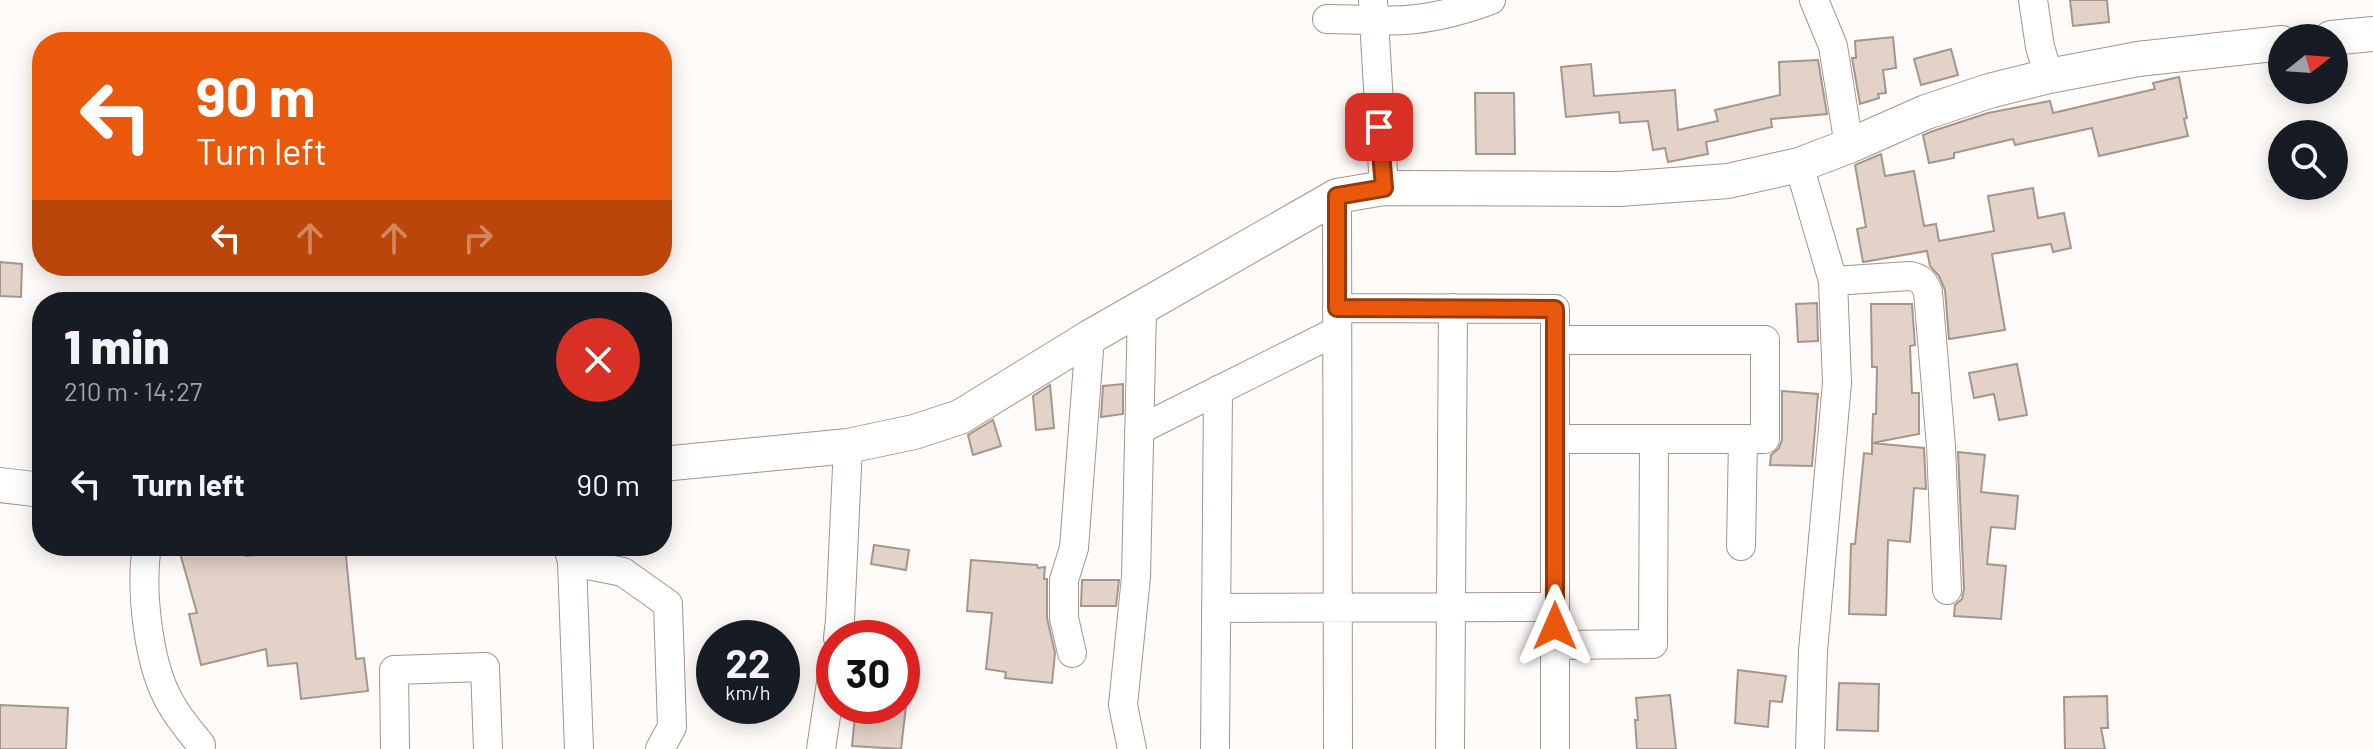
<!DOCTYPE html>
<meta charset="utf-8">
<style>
:root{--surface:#171b24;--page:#242831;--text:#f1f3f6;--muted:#9ea1a6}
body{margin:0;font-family:Barlow,sans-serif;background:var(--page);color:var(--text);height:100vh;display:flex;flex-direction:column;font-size:30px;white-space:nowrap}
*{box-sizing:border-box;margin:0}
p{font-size:26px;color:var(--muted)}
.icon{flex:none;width:44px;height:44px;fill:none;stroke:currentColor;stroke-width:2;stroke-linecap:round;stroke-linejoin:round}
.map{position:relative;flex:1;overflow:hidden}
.drawer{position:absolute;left:32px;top:292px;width:640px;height:264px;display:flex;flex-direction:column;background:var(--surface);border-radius:32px;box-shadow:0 4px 20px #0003}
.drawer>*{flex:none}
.top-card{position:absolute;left:32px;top:32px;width:640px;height:244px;border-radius:32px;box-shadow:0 4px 20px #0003;background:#ea580c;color:#fff;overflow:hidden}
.needle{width:52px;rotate:73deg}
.buttons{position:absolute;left:2268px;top:24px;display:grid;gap:16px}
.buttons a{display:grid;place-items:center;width:80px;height:80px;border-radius:50%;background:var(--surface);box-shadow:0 4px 20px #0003;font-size:40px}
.speed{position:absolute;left:696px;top:620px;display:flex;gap:16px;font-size:40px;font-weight:700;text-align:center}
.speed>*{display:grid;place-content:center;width:104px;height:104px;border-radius:50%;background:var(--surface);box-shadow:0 4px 20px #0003;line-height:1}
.speed small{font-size:20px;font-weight:400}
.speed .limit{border:12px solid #d22;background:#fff;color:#111}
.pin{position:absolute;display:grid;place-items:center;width:68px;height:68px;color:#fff;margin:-34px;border-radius:16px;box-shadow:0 4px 12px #0006}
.me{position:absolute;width:88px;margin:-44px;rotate:0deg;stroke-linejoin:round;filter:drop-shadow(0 0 6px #0008)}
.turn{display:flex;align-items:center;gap:28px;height:168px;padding:0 32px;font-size:36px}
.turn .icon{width:104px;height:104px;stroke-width:2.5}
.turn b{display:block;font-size:56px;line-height:68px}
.lanes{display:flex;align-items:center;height:76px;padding:0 32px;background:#0003;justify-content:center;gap:40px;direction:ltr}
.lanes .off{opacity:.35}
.round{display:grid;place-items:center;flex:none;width:84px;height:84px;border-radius:42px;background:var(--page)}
.overview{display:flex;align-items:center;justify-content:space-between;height:136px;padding:0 32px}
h1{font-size:48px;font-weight:800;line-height:60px}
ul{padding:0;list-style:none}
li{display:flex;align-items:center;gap:24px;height:112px;padding:0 32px}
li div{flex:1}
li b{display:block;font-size:30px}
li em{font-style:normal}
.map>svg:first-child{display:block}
.building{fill:#e2d2c7;stroke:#a5968c;stroke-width:2}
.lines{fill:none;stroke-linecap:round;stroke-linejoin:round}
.minor-casing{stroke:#a3958a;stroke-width:30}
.tertiary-casing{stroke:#a3958a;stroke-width:36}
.minor{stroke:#fff;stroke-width:28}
.tertiary{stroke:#fff;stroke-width:34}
.route-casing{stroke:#983908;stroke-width:20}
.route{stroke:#ea580c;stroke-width:14}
</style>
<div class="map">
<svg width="2373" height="749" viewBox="0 0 2373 749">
<rect width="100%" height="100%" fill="#fefbf9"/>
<path class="building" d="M 2070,0 L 2107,0 L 2109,22 L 2073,26 Z
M 1893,37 L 1896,68 L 1883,70 L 1886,93 L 1878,94 L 1879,98 L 1860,104 L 1852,58 L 1856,58 L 1855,41 Z
M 1951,49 L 1958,75 L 1921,85 L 1914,59 Z
M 1818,60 L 1827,114 L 1771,119 L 1772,127 L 1706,142 L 1708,154 L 1668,162 L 1665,148 L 1653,150 L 1648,121 L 1620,123 L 1619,112 L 1566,117 L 1561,67 L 1591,64 L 1594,96 L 1675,90 L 1678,130 L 1718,121 L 1715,110 L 1780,95 L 1779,62 Z
M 2179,77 L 2187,118 L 2184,119 L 2188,136 L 2099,156 L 2092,128 L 2015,145 L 2013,139 L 1954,153 L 1954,158 L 1929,163 L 1923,135 L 1933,131 L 1988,113 L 2050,101 L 2053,113 L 2155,89 L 2153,83 Z
M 1475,93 L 1514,93 L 1515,154 L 1476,154 Z
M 1881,154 L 1885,176 L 1914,171 L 1924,226 L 1936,224 L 1939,241 L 1994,231 L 1988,196 L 2033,188 L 2038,218 L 2064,213 L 2071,248 L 2053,252 L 2051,244 L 1992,254 L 2005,330 L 1949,339 L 1945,290 L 1939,276 L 1930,266 L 1927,251 L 1863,262 L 1857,229 L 1866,227 L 1855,165 Z
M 0,262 L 22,264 L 21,297 L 0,296 Z
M 1817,303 L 1818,341 L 1798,342 L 1796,304 Z
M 1871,304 L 1912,304 L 1915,345 L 1910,346 L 1912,393 L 1919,393 L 1919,434 L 1872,443 L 1873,414 L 1876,414 L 1877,367 L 1872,367 Z
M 2017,364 L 2027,415 L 1999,420 L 1994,394 L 1974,398 L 1969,373 Z
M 1123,384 L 1123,414 L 1101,417 L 1103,386 Z
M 1050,385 L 1054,428 L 1036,430 L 1033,396 Z
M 1782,391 L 1818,394 L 1812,466 L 1770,465 L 1771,455 L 1779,448 L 1782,440 Z
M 993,420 L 1001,446 L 973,455 L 968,435 Z
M 1872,443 L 1924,448 L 1926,489 L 1914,488 L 1910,542 L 1888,540 L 1886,615 L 1849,614 L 1851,544 L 1855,544 L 1864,453 L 1872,454 Z
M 1958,452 L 1985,455 L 1981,492 L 2018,496 L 2015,529 L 1991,527 L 1987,564 L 2006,566 L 2001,619 L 1954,616 L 1955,605 L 1962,599 L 1964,589 Z
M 874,545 L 909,550 L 906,570 L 871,564 Z
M 178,546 L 245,546 L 246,556 L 282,552 L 281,546 L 302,546 L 303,550 L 345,546 L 356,659 L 364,658 L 368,691 L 301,699 L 297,663 L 268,666 L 266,649 L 201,665 L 189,614 L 197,613 Z
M 971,560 L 1037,565 L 1038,568 L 1045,567 L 1044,579 L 1047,579 L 1047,618 L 1055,653 L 1052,683 L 1005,678 L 1006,672 L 986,669 L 992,613 L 967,611 Z
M 1082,580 L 1119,580 L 1116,606 L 1081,606 Z
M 1738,670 L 1786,676 L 1782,702 L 1770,701 L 1768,727 L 1735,723 Z
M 1839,683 L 1879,684 L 1878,731 L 1837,730 Z
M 1670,695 L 1676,749 L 1637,749 L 1635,720 L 1638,720 L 1636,698 Z
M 2107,696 L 2108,728 L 2101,728 L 2105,749 L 2065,749 L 2064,697 Z
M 0,705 L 68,708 L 66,749 L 0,749 Z
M 856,706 L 906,706 L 901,749 L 852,746 Z"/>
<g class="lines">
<g class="minor-casing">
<path id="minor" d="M 1814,0 L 1833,46 L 1849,146
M 2033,0 L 2040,47 L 2049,76
M 1327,19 L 1374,20 L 1373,0
M 1799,165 L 1833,281 L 1910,276 C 1921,278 1924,282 1928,292 L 1941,446 L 1947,590
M 1384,188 L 1374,20 C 1413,23 1454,14 1491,0
M 1337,196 L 1338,749
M 1337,308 L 1555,309 L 1555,749
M 1139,430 L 1337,331
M 1555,439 L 1765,439 L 1765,340 L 1555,340
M 147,546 C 140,589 148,666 171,704 C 179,719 191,732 201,745
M 1741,546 L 1743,439
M 568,547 L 572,562 L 579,749
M 572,562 L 623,572 L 668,604 L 672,727 L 660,749
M 1216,608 L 1555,607
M 838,638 L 840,620 L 848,446
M 1555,645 L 1653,644 L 1654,439
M 1072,653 L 1064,618 L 1064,580 L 1074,548 L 1090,337
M 395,749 L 394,670 L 485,667 L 488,749
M 821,749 L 834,663
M 1132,749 L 1123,705 L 1136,577 L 1142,309
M 1215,749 L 1218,390
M 1450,749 L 1453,308
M 1810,749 L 1813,651 L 1837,383 L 1833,281"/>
</g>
<g class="tertiary-casing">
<path id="tertiary" d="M 2331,38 L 2373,34
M 662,464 L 848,446 L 914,432 L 960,417 L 1090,337 L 1337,196 L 1384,188 L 1619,189 L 1728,181 L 1799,165 L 1849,146 L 1926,112 L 1989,91 L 2049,76 L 2138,59 L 2282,43
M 0,485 L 42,490"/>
</g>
<use href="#minor" class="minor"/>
<use href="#tertiary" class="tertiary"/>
</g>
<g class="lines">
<g class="route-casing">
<path id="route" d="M 1379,127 L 1384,188 L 1337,196 L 1337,308 L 1555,309 L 1555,626"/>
</g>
<use href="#route" class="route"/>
</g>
</svg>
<div class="buttons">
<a><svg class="needle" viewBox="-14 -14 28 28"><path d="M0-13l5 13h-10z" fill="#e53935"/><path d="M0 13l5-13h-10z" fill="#9ea1a6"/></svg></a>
<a><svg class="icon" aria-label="search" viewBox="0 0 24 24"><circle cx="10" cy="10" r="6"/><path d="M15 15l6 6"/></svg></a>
</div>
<div class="speed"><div>22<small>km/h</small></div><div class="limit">30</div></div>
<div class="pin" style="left:1379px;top:127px;background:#d93025"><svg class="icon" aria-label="arrive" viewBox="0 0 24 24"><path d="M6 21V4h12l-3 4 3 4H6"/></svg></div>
<svg class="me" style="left:1555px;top:626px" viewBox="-20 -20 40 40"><path d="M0-17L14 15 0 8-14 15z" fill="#ea580c" stroke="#fff" stroke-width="4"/></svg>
<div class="top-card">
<div class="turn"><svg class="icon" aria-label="left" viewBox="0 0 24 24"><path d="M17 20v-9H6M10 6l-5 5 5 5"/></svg><div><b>90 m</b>Turn left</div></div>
<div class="lanes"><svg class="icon" aria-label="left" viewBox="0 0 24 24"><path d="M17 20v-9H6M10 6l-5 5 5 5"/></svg><svg class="icon off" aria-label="ahead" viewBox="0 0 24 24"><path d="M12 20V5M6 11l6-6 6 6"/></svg><svg class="icon off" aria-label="ahead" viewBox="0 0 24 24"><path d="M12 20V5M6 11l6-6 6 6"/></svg><svg class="icon off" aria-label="right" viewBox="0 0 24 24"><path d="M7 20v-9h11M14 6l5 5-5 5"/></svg></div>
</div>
<section class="drawer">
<div class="overview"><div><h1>1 min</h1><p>210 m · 14:27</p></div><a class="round" style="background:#d93025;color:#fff"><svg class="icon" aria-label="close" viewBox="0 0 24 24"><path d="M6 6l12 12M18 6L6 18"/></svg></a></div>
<ul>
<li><svg class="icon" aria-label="left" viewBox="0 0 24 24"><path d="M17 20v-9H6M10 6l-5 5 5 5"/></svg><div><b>Turn left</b></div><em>90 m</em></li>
</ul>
</section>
</div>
